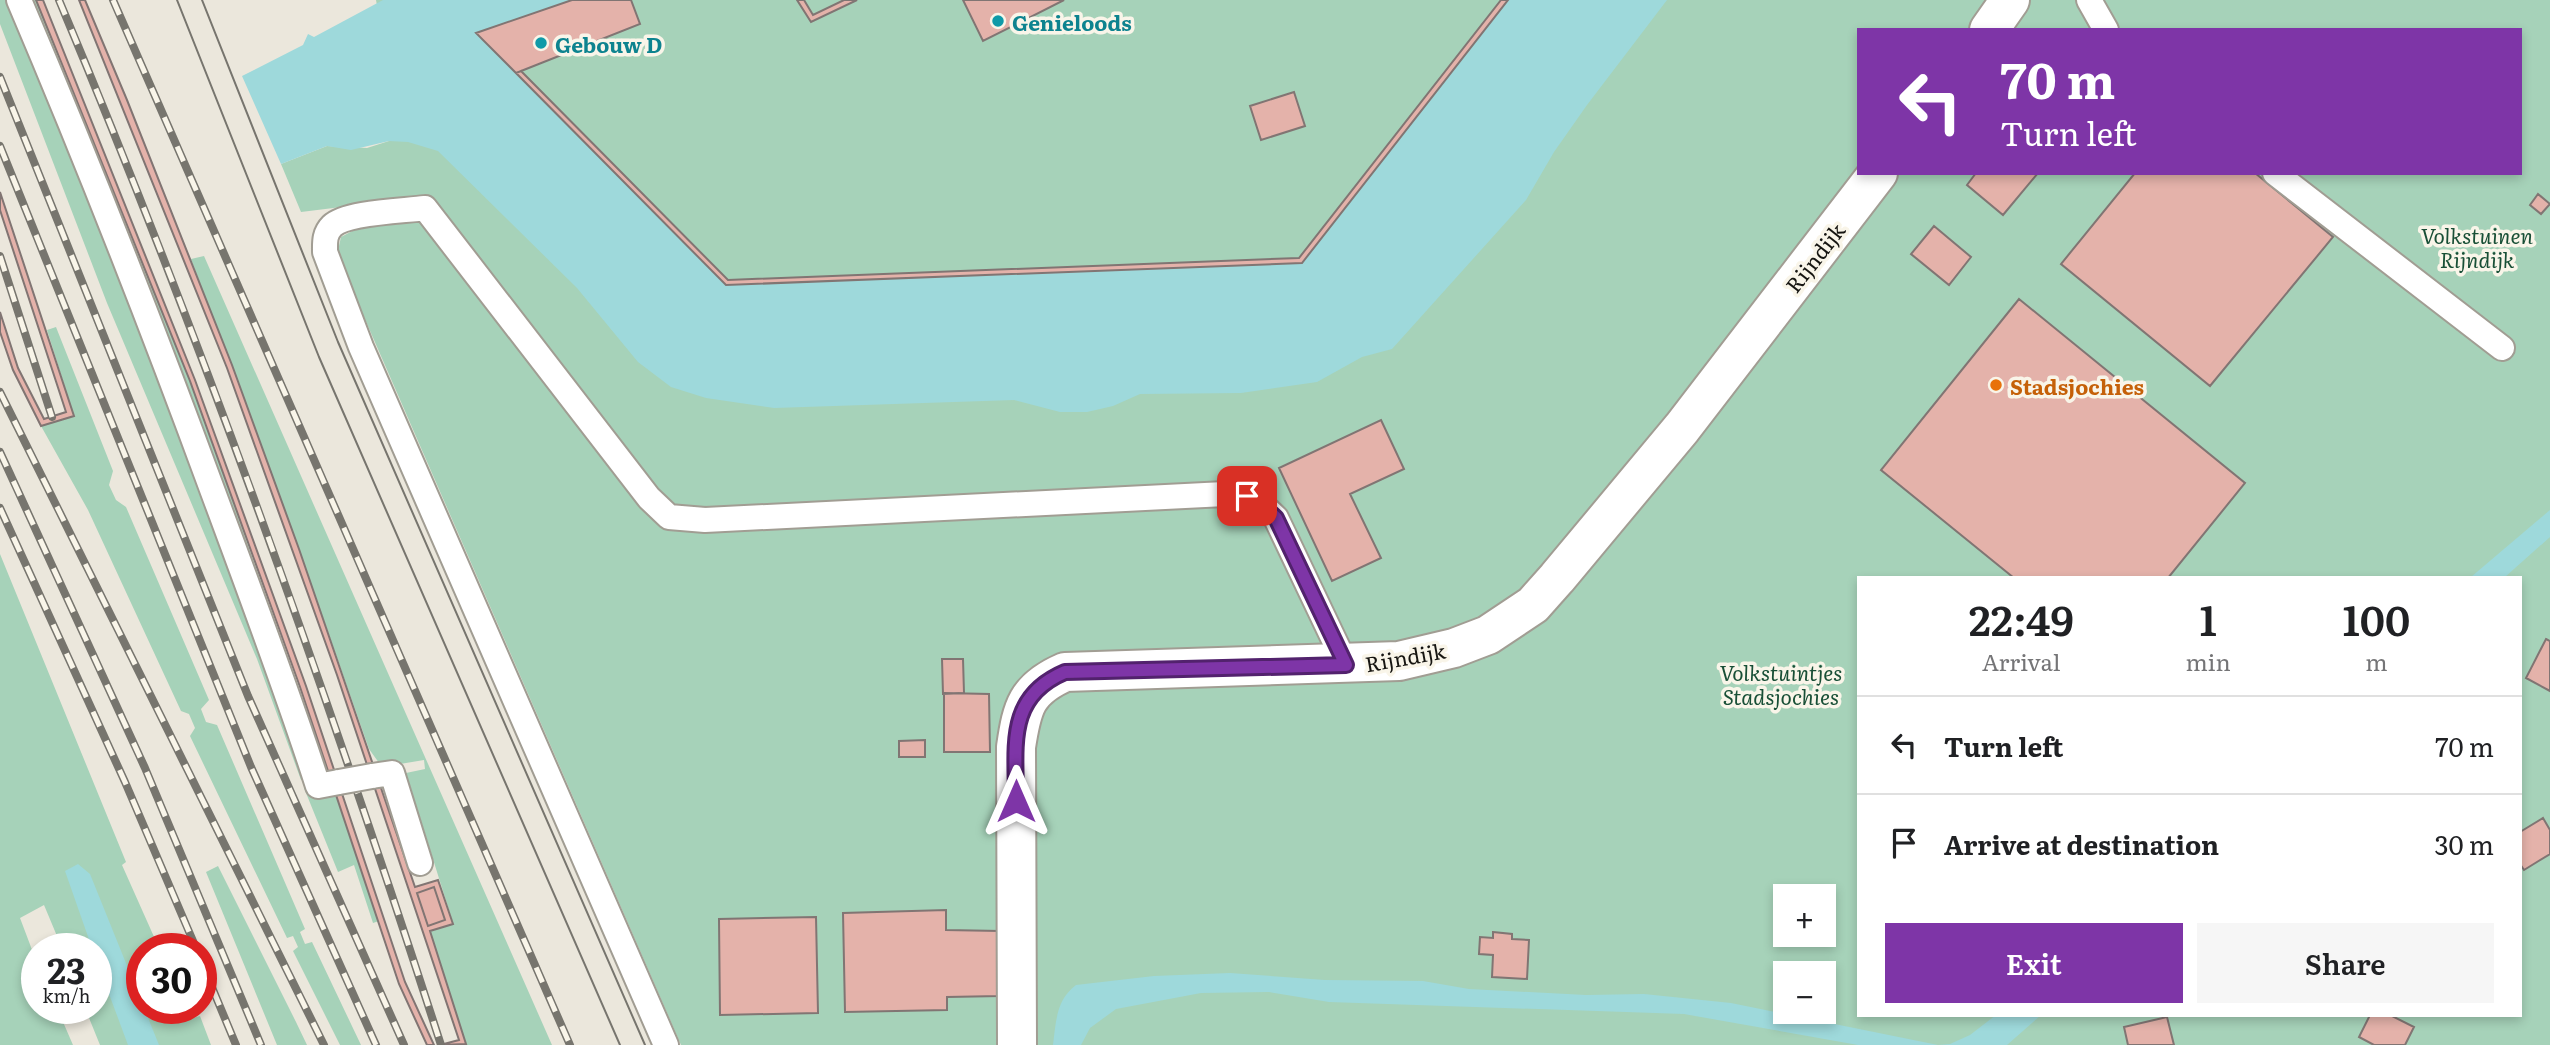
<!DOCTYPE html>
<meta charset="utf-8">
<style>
:root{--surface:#fff;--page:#f6f6f6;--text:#202124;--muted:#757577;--line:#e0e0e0;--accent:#7e35a7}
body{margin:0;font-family:Literata,serif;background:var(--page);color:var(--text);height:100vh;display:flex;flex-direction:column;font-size:26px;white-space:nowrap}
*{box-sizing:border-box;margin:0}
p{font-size:23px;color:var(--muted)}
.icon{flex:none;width:38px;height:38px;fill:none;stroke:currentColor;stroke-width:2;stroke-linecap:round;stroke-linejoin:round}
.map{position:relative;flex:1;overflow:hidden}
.side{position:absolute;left:1857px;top:576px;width:665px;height:441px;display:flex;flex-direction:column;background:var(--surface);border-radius:0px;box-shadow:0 4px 10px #0003}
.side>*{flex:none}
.hud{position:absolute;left:1857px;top:28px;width:665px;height:147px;border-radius:0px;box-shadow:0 4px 10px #0003;background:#7e35a7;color:#fff;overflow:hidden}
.controls{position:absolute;left:1773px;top:884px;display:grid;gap:14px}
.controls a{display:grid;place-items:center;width:63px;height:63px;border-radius:0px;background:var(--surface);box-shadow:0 4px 10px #0003;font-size:35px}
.speed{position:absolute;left:21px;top:933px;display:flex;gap:14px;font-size:35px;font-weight:700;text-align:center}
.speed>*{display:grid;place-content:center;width:91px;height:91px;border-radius:50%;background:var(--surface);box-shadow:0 4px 10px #0003;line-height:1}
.speed small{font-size:18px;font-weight:400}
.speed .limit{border:10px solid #d22;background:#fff;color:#111}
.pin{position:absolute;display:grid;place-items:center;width:60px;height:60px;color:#fff;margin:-30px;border-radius:14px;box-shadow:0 4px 10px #0006}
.me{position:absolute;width:77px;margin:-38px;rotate:0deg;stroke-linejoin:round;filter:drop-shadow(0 0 5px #0008)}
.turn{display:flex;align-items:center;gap:24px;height:147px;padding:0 28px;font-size:32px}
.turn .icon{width:91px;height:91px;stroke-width:2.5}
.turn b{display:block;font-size:49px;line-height:60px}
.eta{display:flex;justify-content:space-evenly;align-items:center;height:119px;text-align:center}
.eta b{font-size:42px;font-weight:600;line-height:49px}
.cta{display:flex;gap:14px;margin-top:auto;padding:14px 28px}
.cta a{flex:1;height:80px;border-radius:0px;background:var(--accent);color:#fff;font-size:28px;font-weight:600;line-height:80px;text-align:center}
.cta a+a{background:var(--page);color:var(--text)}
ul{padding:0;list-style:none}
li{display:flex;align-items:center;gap:21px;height:98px;padding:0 28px;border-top:2px solid var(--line)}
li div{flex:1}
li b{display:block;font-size:26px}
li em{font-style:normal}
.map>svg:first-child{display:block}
.green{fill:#a6d2b9;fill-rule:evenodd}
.water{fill:#9ed9db}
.building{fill:#e4b2aa;stroke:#817573;stroke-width:2}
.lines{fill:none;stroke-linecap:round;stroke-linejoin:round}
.service-casing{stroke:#a19d93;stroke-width:28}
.minor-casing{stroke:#a19d93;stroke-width:42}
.service{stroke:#fff;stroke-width:24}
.minor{stroke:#fff;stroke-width:38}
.tram{stroke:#77756e;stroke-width:2}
.rail-casing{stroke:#77756e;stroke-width:8}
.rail{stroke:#f9f5e9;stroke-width:5;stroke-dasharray:16;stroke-linecap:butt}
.service-bridge-casing{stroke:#a19d93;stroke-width:28;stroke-linecap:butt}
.service-bridge{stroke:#fff;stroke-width:24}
.route-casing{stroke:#52226d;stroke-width:18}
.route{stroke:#7e35a7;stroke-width:12}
.culture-dot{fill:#0f9aa8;stroke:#f9f5e9;stroke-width:2.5}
.food-dot{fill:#e8710a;stroke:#f9f5e9;stroke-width:2.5}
.labels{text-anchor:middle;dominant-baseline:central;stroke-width:7;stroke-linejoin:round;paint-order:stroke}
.culture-label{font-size:21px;font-weight:bold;fill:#0d838f;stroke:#f9f5e9;text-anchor:start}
.park-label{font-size:21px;font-style:italic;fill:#184f36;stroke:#f9f5e9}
.street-label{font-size:21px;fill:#161511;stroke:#f9f5e9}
.food-label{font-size:21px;font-weight:bold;fill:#c56008;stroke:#f9f5e9;text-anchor:start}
</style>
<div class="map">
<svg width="2550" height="1045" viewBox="0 0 2550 1045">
<rect width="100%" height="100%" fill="#ebe7dc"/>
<path class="green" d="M 0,0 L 36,0 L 190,381 L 330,776 L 301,780 L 257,659 L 107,303 L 0,24 Z
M 376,0 L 2550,0 L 2550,1045 L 681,1045 L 337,255 L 341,237 L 358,228 L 400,224 L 399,211 L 382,202 L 301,212 L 281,164 L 327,146 L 367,148 L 389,141 L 403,141 ZM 1858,30 L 2520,30 L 2520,173 L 1858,173 ZM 1858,578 L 2520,578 L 2520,1015 L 1858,1015 ZM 1785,896 L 1824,896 L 1824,934 L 1785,934 ZM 1785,973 L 1824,973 L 1824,1012 L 1785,1012 Z
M 204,256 L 552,1045 L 461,1045 L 465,1044 L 430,931 L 453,923 L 406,773 L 425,769 L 424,760 L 382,767 L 369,749 L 299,549 L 191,259 Z
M 56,327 L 113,471 L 109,485 L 116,500 L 126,507 L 209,700 L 201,709 L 206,722 L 217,725 L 305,929 L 300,932 L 305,944 L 312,942 L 361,1045 L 340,1045 L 293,951 L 298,947 L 293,936 L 287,938 L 190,736 L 195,728 L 189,714 L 181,711 L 88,510 L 41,426 L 74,416 L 47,330 Z
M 0,554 L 126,862 L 122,865 L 159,948 L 142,948 L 142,1008 L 184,1008 L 189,1019 L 200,1016 L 211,1045 L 100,1045 L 85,1008 L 96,1008 L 96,948 L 62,948 L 44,905 L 20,918 L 37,963 L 37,1008 L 57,1008 L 73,1045 L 0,1045 Z
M 332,783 L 379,921 L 373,923 L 354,865 L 338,872 L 304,788 Z
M 218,866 L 296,1022 L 307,1045 L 277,1045 L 206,872 Z"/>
<path class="water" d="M 383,0 L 572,0 L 477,33 L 726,285 L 1302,263 L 1508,0 L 1667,0 L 1587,105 L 1554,152 L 1526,200 L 1392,349 L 1362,357 L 1317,382 L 1241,393 L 1140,394 L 1113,406 L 1087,412 L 1060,412 L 1014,400 L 774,408 L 706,398 L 671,387 L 638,362 L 577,288 L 438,151 L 408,142 L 389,141 L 351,150 L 327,146 L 281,164 L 242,76 L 303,45 L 308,34 L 314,37 Z
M 2550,510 L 2550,537 L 2505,577 L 2471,577 Z
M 78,864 L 90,874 L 159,1045 L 128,1045 L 96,959 L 96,948 L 92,948 L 65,871 Z
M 1230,973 L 1325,980 L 1423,981 L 1469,989 L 1586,995 L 1644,994 L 1731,1003 L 1938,1045 L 1950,1044 L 1970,1035 L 1996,1015 L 2041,1015 L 2007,1045 L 1858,1045 L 1684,1014 L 1329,1002 L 1269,992 L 1201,993 L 1116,1009 L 1090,1028 L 1081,1045 L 1053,1045 C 1056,1022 1056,1000 1076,985 L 1154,976 Z"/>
<path class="building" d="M 36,0 L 43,0 L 195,380 L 306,686 L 405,982 L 434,1045 L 427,1045 L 399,984 L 300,687 L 190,381 Z
M 79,0 L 85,0 L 127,100 L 232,365 L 299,549 L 415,887 L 438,880 L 453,924 L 430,931 L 466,1044 L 440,1045 L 459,1040 L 337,675 L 227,368 Z
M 572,0 L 631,0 L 640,24 L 516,73 L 476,33 Z
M 797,0 L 804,0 L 813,15 L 844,0 L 857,0 L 811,22 Z
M 963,0 L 1064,0 L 983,41 Z
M 1501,0 L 1508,0 L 1302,263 L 726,285 L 516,73 L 521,71 L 728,280 L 1299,258 Z
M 1294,92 L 1305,126 L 1261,140 L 1250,106 Z
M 1976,173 L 2038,173 L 2003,215 L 1967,185 Z
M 2135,173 L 2255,173 L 2333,237 L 2210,386 L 2061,264 Z
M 0,192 L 74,416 L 41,426 L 13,370 L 0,332 L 0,312 L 18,368 L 44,419 L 66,412 L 0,210 Z
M 2538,194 L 2550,204 L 2541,214 L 2530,205 Z
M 1934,226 L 1971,257 L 1949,285 L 1911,254 Z
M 2019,299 L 2245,483 L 2168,578 L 2014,578 L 1881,470 Z
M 1381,420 L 1404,469 L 1350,494 L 1381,558 L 1332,581 L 1279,468 Z
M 2546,639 L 2550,641 L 2550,691 L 2526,678 Z
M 942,659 L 963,659 L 964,693 L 943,694 Z
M 944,693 L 989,694 L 990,752 L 944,752 Z
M 925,740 L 925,757 L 899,757 L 899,741 Z
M 2543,818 L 2550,830 L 2550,854 L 2524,870 L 2520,864 L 2520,832 Z
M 434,887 L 445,920 L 428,926 L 417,893 Z
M 946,910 L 946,930 L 1000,931 L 1000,996 L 947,997 L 947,1010 L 845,1012 L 843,913 Z
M 816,917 L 818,1013 L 720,1015 L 719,919 Z
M 1493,932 L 1512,934 L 1512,939 L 1529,940 L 1527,979 L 1492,977 L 1493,955 L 1479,954 L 1480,937 L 1493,938 Z
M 2370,1015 L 2390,1015 L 2414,1027 L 2405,1045 L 2374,1045 L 2359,1037 Z
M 2167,1017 L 2174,1045 L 2128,1045 L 2124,1027 Z"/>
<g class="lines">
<g class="service-casing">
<path id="service" d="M 19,0 C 88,162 152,326 213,492 C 249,589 286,687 318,786 L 339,782
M 2089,0 L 2106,30
M 2275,173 L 2502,348
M 372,776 L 392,773 L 420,863
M 666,1045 L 361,347 L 325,252 C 325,243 324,234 332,226 C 346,212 404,211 425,208 L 649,498 L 669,517 L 705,520 L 1225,494 C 1249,493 1260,502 1276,518 L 1346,665"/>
</g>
<g class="minor-casing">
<path id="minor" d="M 1989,30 L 2010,0
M 1017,1045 L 1016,747 C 1022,707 1026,689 1065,672 L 1399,661 L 1454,648 L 1488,635 L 1533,605 L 1557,578 L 1682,428 L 1878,173"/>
</g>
<use href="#service" class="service"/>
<use href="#minor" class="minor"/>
<path class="tram" d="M 177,0 L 319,357 L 620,1045
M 202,0 L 338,342 L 645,1045"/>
<g class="rail-casing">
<path id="rail" d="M 59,0 C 203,343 327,691 441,1045
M 113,0 L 570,1045
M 0,77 L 248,696 L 404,1045
M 0,146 L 251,767 L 376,1045
M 0,256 L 52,417
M 0,392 L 324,1045
M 0,452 L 145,768 L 261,1045
M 0,508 L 125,782 L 196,948
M 201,961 L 236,1045"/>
</g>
<use href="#rail" class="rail"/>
<g class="service-bridge-casing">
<path id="service-bridge" d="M 339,782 L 372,776"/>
</g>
<use href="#service-bridge" class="service-bridge"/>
</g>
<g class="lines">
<g class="route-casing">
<path id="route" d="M 1016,801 C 1016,746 1006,697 1065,672 L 1346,665 L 1276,518 L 1257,500 L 1247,496"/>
</g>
<use href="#route" class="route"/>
</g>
<g class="culture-dot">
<circle cx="998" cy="21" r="7"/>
<circle cx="541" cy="43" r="7"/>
</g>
<circle class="food-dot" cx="1996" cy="385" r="7"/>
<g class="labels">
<g class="culture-label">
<text x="1012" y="21">Genieloods</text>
<text x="555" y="43">Gebouw D</text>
</g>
<g class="park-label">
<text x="2477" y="234">Volkstuinen<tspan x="2477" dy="24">Rijndijk</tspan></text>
<text x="1781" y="671">Volkstuintjes<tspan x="1781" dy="24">Stadsjochies</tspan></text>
</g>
<g class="street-label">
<text transform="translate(1814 257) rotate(-52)">Rijndijk</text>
<text transform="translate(1405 656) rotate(-10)">Rijndijk</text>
</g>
<g class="food-label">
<text x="2010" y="385">Stadsjochies</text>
</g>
</g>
</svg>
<div class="controls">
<a>+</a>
<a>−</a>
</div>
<div class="speed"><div>23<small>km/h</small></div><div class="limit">30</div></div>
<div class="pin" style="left:1247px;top:496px;background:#d93025"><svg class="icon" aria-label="arrive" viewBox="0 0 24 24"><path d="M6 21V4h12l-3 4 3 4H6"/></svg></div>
<svg class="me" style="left:1016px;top:801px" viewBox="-20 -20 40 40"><path d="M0-17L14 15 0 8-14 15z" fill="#7e35a7" stroke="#fff" stroke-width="4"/></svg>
<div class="hud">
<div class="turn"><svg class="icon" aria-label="left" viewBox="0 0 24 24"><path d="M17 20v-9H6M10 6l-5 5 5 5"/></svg><div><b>70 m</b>Turn left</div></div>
</div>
<section class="side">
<div class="eta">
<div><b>22:49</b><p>Arrival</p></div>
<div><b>1</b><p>min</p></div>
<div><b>100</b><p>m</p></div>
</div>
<ul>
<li><svg class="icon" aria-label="left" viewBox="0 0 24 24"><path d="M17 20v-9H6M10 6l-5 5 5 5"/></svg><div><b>Turn left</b></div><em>70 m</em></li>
<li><svg class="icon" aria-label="arrive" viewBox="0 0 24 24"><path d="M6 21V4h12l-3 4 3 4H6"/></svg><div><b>Arrive at destination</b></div><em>30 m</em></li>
</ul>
<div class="cta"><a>Exit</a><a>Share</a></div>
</section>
</div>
